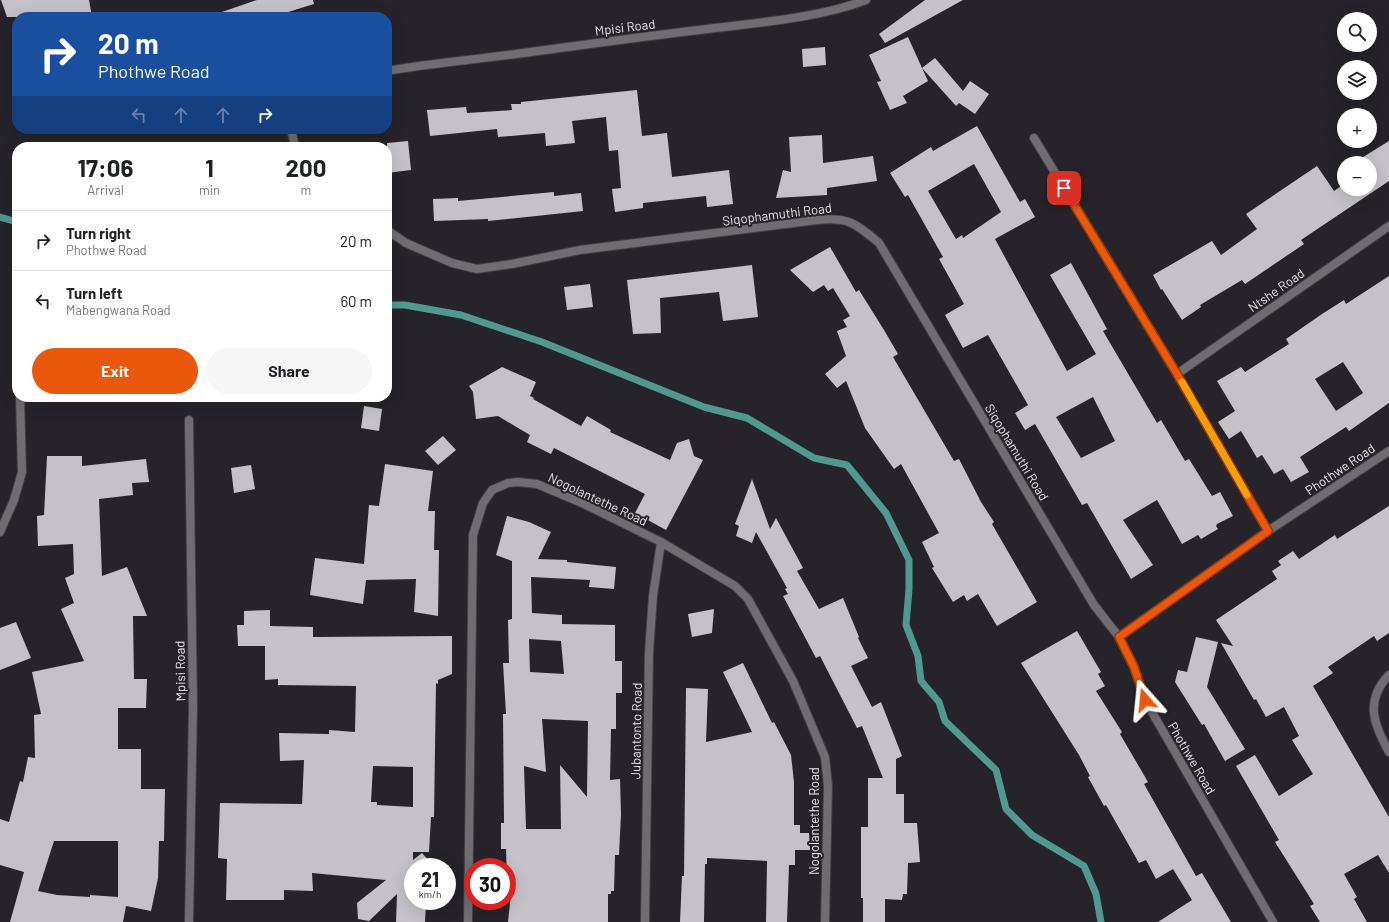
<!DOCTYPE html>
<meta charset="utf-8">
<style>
:root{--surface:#fff;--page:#f6f6f6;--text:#202124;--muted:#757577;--line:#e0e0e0;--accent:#ea580c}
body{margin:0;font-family:Barlow,sans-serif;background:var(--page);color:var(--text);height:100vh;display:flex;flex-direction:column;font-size:15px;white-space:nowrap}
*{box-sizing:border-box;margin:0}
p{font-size:13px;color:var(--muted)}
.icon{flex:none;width:22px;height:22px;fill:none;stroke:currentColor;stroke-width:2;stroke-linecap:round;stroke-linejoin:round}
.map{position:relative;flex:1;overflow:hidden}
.panel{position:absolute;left:12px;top:142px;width:380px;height:260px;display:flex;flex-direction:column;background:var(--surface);border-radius:16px;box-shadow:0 4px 16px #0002}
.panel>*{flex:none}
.hud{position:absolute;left:12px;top:12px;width:380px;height:122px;border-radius:16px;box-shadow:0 4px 16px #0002;background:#1a4fa0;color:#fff;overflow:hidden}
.fabs{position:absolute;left:1337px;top:12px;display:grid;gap:8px}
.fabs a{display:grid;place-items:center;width:40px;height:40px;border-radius:50%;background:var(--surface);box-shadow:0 4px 16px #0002;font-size:20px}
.speed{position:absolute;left:404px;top:858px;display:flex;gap:8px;font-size:20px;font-weight:700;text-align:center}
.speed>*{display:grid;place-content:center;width:52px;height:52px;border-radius:50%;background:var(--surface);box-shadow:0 4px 16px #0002;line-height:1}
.speed small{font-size:10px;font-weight:400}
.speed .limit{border:6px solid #d22;background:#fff;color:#111}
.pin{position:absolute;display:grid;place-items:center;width:34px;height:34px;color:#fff;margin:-17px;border-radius:8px;box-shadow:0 2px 6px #0006}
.me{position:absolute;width:44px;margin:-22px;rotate:342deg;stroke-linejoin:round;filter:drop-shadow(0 0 3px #0008)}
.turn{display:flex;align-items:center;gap:14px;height:84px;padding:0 20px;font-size:18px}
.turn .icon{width:52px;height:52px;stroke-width:2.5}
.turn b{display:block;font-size:28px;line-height:34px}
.lanes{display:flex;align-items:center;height:38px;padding:0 20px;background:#0003;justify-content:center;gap:20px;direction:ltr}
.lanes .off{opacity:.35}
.eta{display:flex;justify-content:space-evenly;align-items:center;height:68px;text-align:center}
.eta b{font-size:24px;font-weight:700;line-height:28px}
.action{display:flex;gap:8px;margin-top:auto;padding:8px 20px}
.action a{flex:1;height:46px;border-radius:24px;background:var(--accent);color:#fff;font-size:16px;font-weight:700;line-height:46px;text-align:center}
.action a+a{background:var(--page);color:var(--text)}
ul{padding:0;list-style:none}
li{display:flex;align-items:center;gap:12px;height:60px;padding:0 20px;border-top:1px solid var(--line)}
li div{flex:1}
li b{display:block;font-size:15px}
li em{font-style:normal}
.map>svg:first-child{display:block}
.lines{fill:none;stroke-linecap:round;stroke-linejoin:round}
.stream{stroke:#4f998f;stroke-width:7}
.building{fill:#c5c1c9;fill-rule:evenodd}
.minor-casing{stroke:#423e45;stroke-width:10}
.minor{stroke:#6f6d71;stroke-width:8}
.route-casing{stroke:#983908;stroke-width:10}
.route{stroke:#ea580c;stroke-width:7}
.slow{stroke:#f59e0b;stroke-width:7}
.labels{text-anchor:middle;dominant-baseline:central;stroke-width:4;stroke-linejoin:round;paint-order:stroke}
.street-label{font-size:13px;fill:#e6e3e8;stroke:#27232a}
</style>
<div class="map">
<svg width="1389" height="922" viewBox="0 0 1389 922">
<rect width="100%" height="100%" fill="#27232a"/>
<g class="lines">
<path class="stream" d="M 0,217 L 17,222
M 387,305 L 405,305 L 461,315 L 542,342 L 704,407 L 747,418 L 814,458 L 847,465 L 886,513 L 909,560 L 909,589 L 906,625 L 918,656 L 921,681 L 939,702 L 945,721 L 996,770 L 1006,809 L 1032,835 L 1084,866 L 1096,894 L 1101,922"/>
</g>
<path class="building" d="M 1,0 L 89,0 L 92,17 L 7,17 Z
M 257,0 L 313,0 L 314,4 L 272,17 L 217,17 L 216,14 Z
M 925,0 L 963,0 L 885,43 L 879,34 Z
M 908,37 L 922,68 L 935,58 L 963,91 L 970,81 L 989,94 L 975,114 L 959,103 L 956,106 L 922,68 L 928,81 L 903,96 L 907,103 L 890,110 L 877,82 L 881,81 L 869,55 Z
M 825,47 L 826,65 L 803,67 L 802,49 Z
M 637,90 L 642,136 L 667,133 L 672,177 L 729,170 L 733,204 L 707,207 L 706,196 L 643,203 L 643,208 L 615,212 L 612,189 L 621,188 L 618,150 L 609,151 L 606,117 L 572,121 L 575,143 L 546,146 L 545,133 L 498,137 L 497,129 L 430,136 L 427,110 L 466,107 L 467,113 L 512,110 L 511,104 L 521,104 L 521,102 Z
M 977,126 L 1020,202 L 1025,199 L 1035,217 L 995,239 L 1067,371 L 1096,354 L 1050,275 L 1071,263 L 1107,329 L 1103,331 L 1157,423 L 1161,420 L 1185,461 L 1189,459 L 1212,496 L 1220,492 L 1233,516 L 1217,524 L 1216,526 L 1218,529 L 1201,539 L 1198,535 L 1182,544 L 1157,500 L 1123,520 L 1153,565 L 1131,579 L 1087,503 L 1082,505 L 1035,424 L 1025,430 L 1015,413 L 1028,405 L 988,335 L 963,348 L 945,315 L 964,304 L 939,259 L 943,257 L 908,195 L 905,197 L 890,173 L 931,147 L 933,151 ZM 974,164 L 1001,212 L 963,238 L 962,235 L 956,239 L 928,191 ZM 1093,397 L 1115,441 L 1081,458 L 1056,417 Z
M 822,135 L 823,163 L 873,156 L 877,181 L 827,188 L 827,195 L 776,198 L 783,170 L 791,172 L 789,137 Z
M 408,141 L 411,170 L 387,173 L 387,143 Z
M 1389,141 L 1389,181 L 1301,240 L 1304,244 L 1245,284 L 1242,280 L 1200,305 L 1201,307 L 1182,320 L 1162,289 L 1161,290 L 1153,275 L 1212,241 L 1221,255 L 1257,229 L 1246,214 L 1317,166 L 1334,191 L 1344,184 L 1344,189 L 1370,189 L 1370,163 L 1355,162 Z
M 554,192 L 554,196 L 581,193 L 583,211 L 488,221 L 488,219 L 434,221 L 433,199 L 458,198 L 458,201 Z
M 830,247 L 856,292 L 859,290 L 884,330 L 898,354 L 893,357 L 954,461 L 959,459 L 981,502 L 994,522 L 992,524 L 1037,602 L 997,626 L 978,594 L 967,601 L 964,595 L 953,602 L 932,568 L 934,567 L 922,542 L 939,533 L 901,464 L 894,469 L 865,428 L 846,381 L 837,388 L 825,374 L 846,356 L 837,331 L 847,327 L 843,320 L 850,316 L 833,288 L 828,291 L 824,285 L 813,292 L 790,270 Z
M 752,265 L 758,317 L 723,321 L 719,292 L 660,298 L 661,333 L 633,334 L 627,280 Z
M 1389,276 L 1389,403 L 1349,431 L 1346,427 L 1300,457 L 1309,472 L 1291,482 L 1283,469 L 1274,474 L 1262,455 L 1257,458 L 1241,431 L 1229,439 L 1218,422 L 1235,411 L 1217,381 L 1241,367 L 1245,372 L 1289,344 L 1286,339 L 1322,314 L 1344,300 L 1346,304 ZM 1343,362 L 1363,393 L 1336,411 L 1315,379 Z
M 590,284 L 593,307 L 567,310 L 564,287 Z
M 502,367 L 536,382 L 530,396 L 534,398 L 533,399 L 581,426 L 587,416 L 611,430 L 610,432 L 670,460 L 677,443 L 689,439 L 694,456 L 703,460 L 666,530 L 635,513 L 645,494 L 554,448 L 551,454 L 527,442 L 530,435 L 498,416 L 476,419 L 473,392 L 469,386 Z
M 364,406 L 382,409 L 379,431 L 361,428 Z
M 443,436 L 456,450 L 438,465 L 425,451 Z
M 47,456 L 82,456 L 82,466 L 146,459 L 149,482 L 132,483 L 133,495 L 99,499 L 102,576 L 127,567 L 147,616 L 133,616 L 134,679 L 147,679 L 146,708 L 118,708 L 118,749 L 141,749 L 141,789 L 165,789 L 164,841 L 159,841 L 158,878 L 151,911 L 126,906 L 123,922 L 10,922 L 24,872 L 0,865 L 0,819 L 9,822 L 20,781 L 23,782 L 28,757 L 35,758 L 34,715 L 41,714 L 32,672 L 84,661 L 61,609 L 74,603 L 65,578 L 74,574 L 73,544 L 38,546 L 37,516 L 44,515 ZM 54,841 L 118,841 L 118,897 L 90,895 L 90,897 L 57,895 L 38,891 Z
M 385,464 L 433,471 L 428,511 L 435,511 L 434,550 L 439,550 L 438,616 L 414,612 L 416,579 L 366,580 L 363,604 L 310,595 L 315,558 L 364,564 L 369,505 L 379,506 Z
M 251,465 L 255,489 L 234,493 L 231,468 Z
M 752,479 L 770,529 L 776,518 L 803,568 L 797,571 L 819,609 L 843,598 L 859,637 L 858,638 L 868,658 L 851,666 L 872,707 L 881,702 L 902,756 L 896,759 L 896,794 L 904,794 L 904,823 L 917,823 L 920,862 L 908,863 L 907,894 L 903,894 L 902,900 L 885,899 L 885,922 L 863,922 L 863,898 L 861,898 L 861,827 L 868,827 L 868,778 L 883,778 L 862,726 L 857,728 L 820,656 L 816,658 L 783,596 L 788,594 L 785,589 L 787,588 L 756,532 L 752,543 L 736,536 L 739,526 L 735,524 Z
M 1389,506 L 1389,633 L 1377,641 L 1374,636 L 1328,667 L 1333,673 L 1313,686 L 1389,817 L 1389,873 L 1378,855 L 1344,874 L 1357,897 L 1354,899 L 1367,922 L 1320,922 L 1310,906 L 1314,904 L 1275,842 L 1279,840 L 1236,766 L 1255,755 L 1279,796 L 1313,774 L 1292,740 L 1299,736 L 1284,707 L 1266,717 L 1256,699 L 1254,700 L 1221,643 L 1233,646 L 1216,620 L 1277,579 L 1272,571 L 1281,565 L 1278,561 L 1293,551 L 1299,559 L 1335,535 L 1337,539 Z
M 507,516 L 529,522 L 551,532 L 538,559 L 567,560 L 567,562 L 616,567 L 614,589 L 589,587 L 590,580 L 531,577 L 532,613 L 562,615 L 562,624 L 615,625 L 615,661 L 622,661 L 622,693 L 616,693 L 616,729 L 611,729 L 610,780 L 620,779 L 621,814 L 619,855 L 615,855 L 614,891 L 611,891 L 611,894 L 608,894 L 608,922 L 508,922 L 512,884 L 507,884 L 506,849 L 501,849 L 501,823 L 504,823 L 503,714 L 506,714 L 503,663 L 509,663 L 508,620 L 512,619 L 512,561 L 496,555 ZM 529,639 L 561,641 L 564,674 L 530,672 ZM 542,719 L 588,721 L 587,797 L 560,765 L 561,829 L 526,829 L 524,766 L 546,772 Z
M 714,609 L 712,633 L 692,637 L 688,614 Z
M 270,610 L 270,626 L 313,627 L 313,637 L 452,636 L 452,674 L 438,680 L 438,684 L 436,683 L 434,817 L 431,817 L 429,852 L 413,852 L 413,860 L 422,853 L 430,862 L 424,867 L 413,867 L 413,902 L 426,903 L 425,922 L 396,922 L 397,894 L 369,921 L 358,919 L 357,903 L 386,880 L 312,873 L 313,891 L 284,890 L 284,900 L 226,900 L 227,859 L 218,858 L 220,803 L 302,804 L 304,760 L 280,761 L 279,733 L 329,734 L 329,730 L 355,732 L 356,686 L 278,685 L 278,679 L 265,680 L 265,646 L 238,646 L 237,625 L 244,625 L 244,611 ZM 373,766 L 413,767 L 413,807 L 377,805 L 377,802 L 371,802 Z
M 16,622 L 31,658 L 0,670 L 0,628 Z
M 1077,631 L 1101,672 L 1098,674 L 1105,686 L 1096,691 L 1122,732 L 1120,734 L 1148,782 L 1144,784 L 1196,876 L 1202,873 L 1231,922 L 1158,922 L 1192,900 L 1173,869 L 1156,879 L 1146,860 L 1139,863 L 1106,805 L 1104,806 L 1088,777 L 1090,776 L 1079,755 L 1021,663 Z
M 1196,637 L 1218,642 L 1207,687 L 1245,749 L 1225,761 L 1204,724 L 1202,725 L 1175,682 L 1178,670 L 1187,672 Z
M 743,663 L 772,723 L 774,722 L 791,755 L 794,782 L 794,825 L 800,825 L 800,833 L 809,833 L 810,850 L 795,850 L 795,865 L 789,865 L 787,922 L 766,922 L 767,861 L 707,858 L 707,864 L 705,864 L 704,922 L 680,922 L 682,876 L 684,876 L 686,688 L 708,689 L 706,742 L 752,732 L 723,672 Z"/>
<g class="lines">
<g class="minor-casing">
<path id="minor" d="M 387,71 C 430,63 473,60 516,54 C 577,46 638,37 699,30 C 752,23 816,19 866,0
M 291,129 L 295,147
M 1034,138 L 1177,374 L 1268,531
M 387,230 L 406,243 L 452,263 L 477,269 L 512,264 L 580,250 L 817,220 C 849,217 855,223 879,243 L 1094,605 L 1119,637
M 1177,374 L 1389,226
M 189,420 L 193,706 L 189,922
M 0,532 L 14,500 L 22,472 L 20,397
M 1389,675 C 1364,701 1374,725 1389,752
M 468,922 L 473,535 L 483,503 L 492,490 L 508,483 L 518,482 L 537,484 L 582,503 L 661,542 L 735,586 L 748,599 L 793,681 L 825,757 L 828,786 L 825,922
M 645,922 L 649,652 L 653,596 L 661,542
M 1273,922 L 1145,700 L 1134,667 L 1119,637 L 1268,531 L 1389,451"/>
</g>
<use href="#minor" class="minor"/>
</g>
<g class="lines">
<g class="route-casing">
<path id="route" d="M 1064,188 L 1177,374 L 1268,531 L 1119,637 L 1134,667 L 1145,700"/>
</g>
<use href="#route" class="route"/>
<path class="slow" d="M 1182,382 L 1247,495"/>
</g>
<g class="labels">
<g class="street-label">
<text transform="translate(625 27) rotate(-7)">Mpisi Road</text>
<text transform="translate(777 214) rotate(-7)">Siqophamuthi Road</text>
<text transform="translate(1276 290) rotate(-35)">Ntshe Road</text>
<text transform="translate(1017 452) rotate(59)">Siqophamuthi Road</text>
<text transform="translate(1340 469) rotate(-34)">Phothwe Road</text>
<text transform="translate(598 499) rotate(25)">Nogolantethe Road</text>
<text transform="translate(180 671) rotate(-91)">Mpisi Road</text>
<text transform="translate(636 731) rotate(-89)">Jubantonto Road</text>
<text transform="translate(1192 758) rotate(60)">Phothwe Road</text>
<text transform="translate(814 821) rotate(-90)">Nogolantethe Road</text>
</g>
</g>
</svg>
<div class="fabs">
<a><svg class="icon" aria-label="search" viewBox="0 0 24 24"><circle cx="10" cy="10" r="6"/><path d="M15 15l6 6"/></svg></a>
<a><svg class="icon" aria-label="layers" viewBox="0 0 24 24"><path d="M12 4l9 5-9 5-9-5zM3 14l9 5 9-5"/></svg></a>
<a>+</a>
<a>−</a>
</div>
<div class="speed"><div>21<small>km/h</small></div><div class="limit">30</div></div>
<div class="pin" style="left:1064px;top:188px;background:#d93025"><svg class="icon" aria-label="arrive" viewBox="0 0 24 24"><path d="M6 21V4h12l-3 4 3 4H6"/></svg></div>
<svg class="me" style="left:1145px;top:700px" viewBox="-20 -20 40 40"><path d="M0-17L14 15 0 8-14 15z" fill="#ea580c" stroke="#fff" stroke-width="4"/></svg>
<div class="hud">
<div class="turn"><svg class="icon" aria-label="right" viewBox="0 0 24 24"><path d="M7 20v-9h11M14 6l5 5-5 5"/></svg><div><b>20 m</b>Phothwe Road</div></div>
<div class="lanes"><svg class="icon off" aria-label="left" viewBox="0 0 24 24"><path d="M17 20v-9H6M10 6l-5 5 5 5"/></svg><svg class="icon off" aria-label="ahead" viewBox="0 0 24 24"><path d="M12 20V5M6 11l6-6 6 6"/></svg><svg class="icon off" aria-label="ahead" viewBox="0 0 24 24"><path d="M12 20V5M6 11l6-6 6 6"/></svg><svg class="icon" aria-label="right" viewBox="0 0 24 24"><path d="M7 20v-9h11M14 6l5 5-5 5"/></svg></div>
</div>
<section class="panel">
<div class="eta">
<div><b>17:06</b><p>Arrival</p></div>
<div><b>1</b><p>min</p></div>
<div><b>200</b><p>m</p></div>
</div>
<ul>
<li><svg class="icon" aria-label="right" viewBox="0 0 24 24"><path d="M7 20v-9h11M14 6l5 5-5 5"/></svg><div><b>Turn right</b><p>Phothwe Road</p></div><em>20 m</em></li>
<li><svg class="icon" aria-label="left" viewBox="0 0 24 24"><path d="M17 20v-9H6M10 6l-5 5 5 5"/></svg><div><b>Turn left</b><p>Mabengwana Road</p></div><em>60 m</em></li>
</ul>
<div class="action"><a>Exit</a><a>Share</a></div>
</section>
</div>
